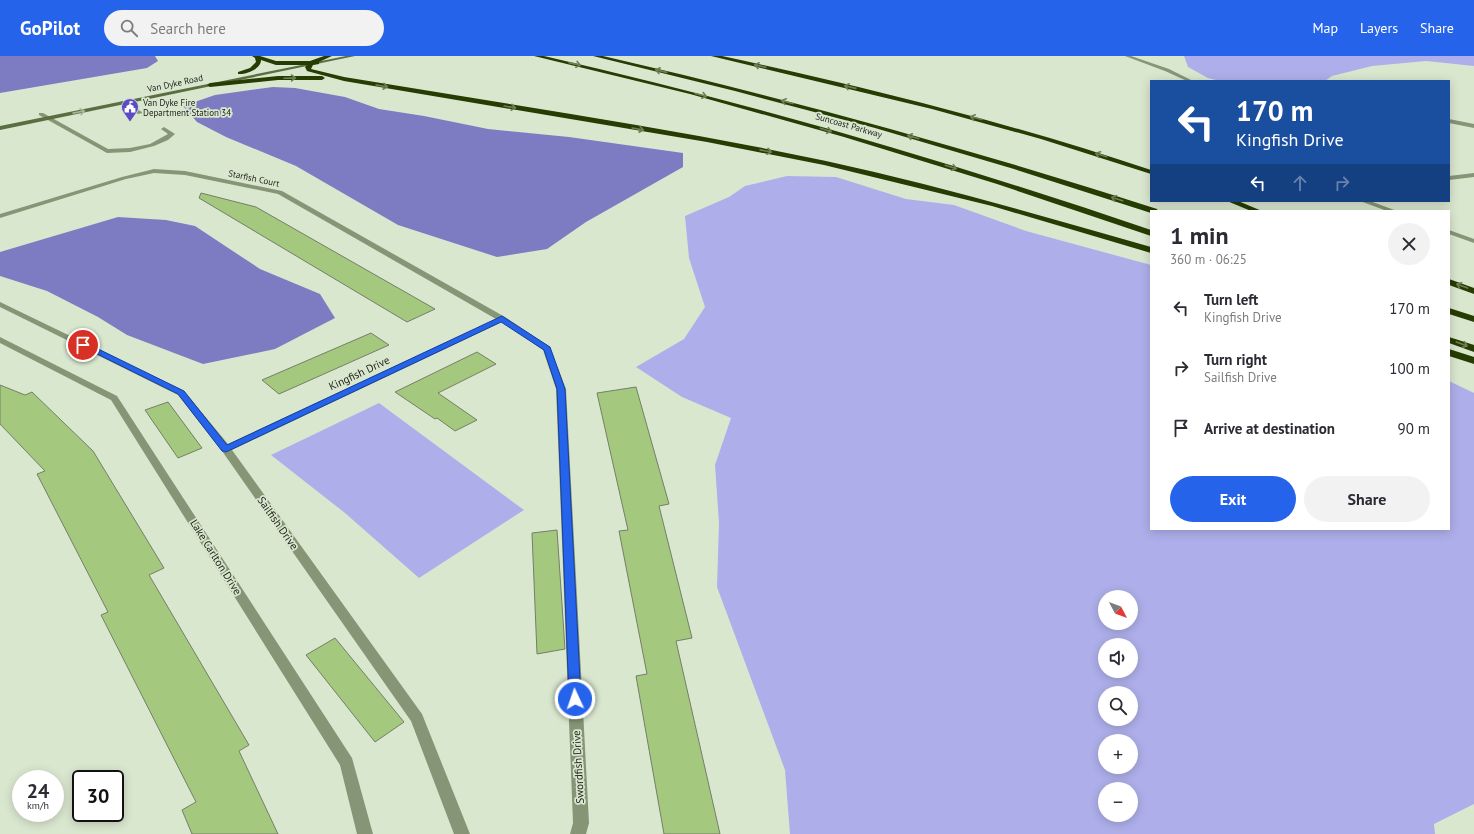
<!DOCTYPE html>
<meta charset="utf-8">
<style>
:root{--surface:#fff;--page:#f2f2f3;--text:#2b2b33;--muted:#7c7c81;--accent:#2563eb}
body{margin:0;font-family:"PT Sans",sans-serif;background:var(--page);color:var(--text);height:100vh;display:flex;flex-direction:column;font-size:15px;white-space:nowrap}
*{box-sizing:border-box;margin:0}
p{font-size:13px;color:var(--muted)}
.icon{flex:none;width:22px;height:22px;fill:none;stroke:currentColor;stroke-width:2;stroke-linecap:round;stroke-linejoin:round}
.map{position:relative;flex:1;overflow:hidden}
.details{position:absolute;left:1150px;top:154px;width:300px;height:320px;display:flex;flex-direction:column;background:var(--surface);border-radius:0px;box-shadow:0 2px 10px #0003}
.details>*{flex:none}
.guide{position:absolute;left:1150px;top:24px;width:300px;height:122px;border-radius:0px;box-shadow:0 2px 10px #0003;background:#1a4fa0;color:#fff;overflow:hidden}
.needle{width:26px;rotate:131deg}
.tools{position:absolute;left:1098px;top:534px;display:grid;gap:8px}
.tools a{display:grid;place-items:center;width:40px;height:40px;border-radius:50%;background:var(--surface);box-shadow:0 2px 10px #0003;font-size:20px}
.speed{position:absolute;left:12px;top:714px;display:flex;gap:8px;font-size:20px;font-weight:700;text-align:center}
.speed>*{display:grid;place-content:center;width:52px;height:52px;border-radius:50%;background:var(--surface);box-shadow:0 2px 10px #0003;line-height:1}
.speed small{font-size:10px;font-weight:400}
.speed .limit{border:2px solid #111;border-radius:6px;background:#fff;color:#111}
.pin{position:absolute;display:grid;place-items:center;width:34px;height:34px;color:#fff;margin:-17px;border:2px solid #fff;border-radius:50%;box-shadow:0 1px 4px #0007}
.me{position:absolute;width:44px;margin:-22px;rotate:357deg;stroke-linejoin:round;filter:drop-shadow(0 0 3px #0008)}
.turn{display:flex;align-items:center;gap:14px;height:84px;padding:0 20px;font-size:18px}
.turn .icon{width:52px;height:52px;stroke-width:2.5}
.turn b{display:block;font-size:28px;line-height:34px}
.lanes{display:flex;align-items:center;height:38px;padding:0 20px;background:#0003;justify-content:center;gap:20px;direction:ltr}
.lanes .off{opacity:.35}
.round{display:grid;place-items:center;flex:none;width:42px;height:42px;border-radius:21px;background:var(--page)}
.head{display:flex;align-items:center;justify-content:space-between;height:68px;padding:0 20px}
h1{font-size:24px;font-weight:600;line-height:30px}
.button{display:flex;gap:8px;margin-top:auto;padding:8px 20px}
.button a{flex:1;height:46px;border-radius:24px;background:var(--accent);color:#fff;font-size:16px;font-weight:600;line-height:46px;text-align:center}
.button a+a{background:var(--page);color:var(--text)}
ul{padding:0;list-style:none}
li{display:flex;align-items:center;gap:12px;height:60px;padding:0 20px}
li div{flex:1}
li b{display:block;font-size:15px}
li em{font-style:normal}
header{display:flex;align-items:center;gap:24px;box-sizing:border-box;height:56px;padding:0 20px;background:var(--accent);color:#fff}
header strong{font-size:19px}
nav{display:flex;gap:22px;margin-inline-start:auto;font-size:14px}
.search{width:280px;height:36px;background:var(--page);display:flex;align-items:center;gap:10px;box-sizing:border-box;padding:0 14px;border-radius:22px;color:var(--muted);font-size:15px}
.map>svg:first-child{display:block}
.green{fill:#aeafea;fill-rule:evenodd}
.water{fill:#7d7cc3}
.building{fill:#a4c87e;stroke:#747f6a}
.lines{fill:none;stroke-linecap:round;stroke-linejoin:round}
.service{fill:#859576;fill-rule:evenodd}
.minor{fill:#859576;fill-rule:evenodd}
.secondary{fill:#596f42;fill-rule:evenodd}
.motorway{fill:#253c02;fill-rule:evenodd}
.oneway{stroke:#6d8054}
.oneway2{stroke:#a6b797}
.route{fill:#2563eb;stroke:#184099}
.labels{text-anchor:middle;dominant-baseline:central;stroke-width:3.5;stroke-linejoin:round;paint-order:stroke}
.far-street-label{font-size:9px;fill:#21251d;stroke:#dae7cf}
.far-poi-label{font-size:9px;fill:#21251d;stroke:#dae7cf;text-anchor:start}
.street-label{font-size:11px;fill:#21251d;stroke:#dae7cf}
</style>
<header>
<strong>GoPilot</strong>
<div class="search"><svg class="icon" aria-label="search" viewBox="0 0 24 24"><circle cx="10" cy="10" r="6"/><path d="M15 15l6 6"/></svg>Search here</div>
<nav><a>Map</a><a>Layers</a><a>Share</a></nav>
</header>
<div class="map">
<svg width="1474" height="778" viewBox="0 0 1474 778">
<rect width="100%" height="100%" fill="#dae7cf"/>
<path class="green" d="M 1184,0 L 1474,0 L 1474,10 L 1426,5 L 1372,10 L 1332,20 L 1325,25 L 1220,25 L 1208,22 L 1188,11 Z
M 787,120 L 836,121 L 906,143 L 954,149 L 1026,175 L 1151,209 L 1151,473 L 1449,473 L 1449,325 L 1474,337 L 1474,748 L 1434,768 L 1435,778 L 790,778 L 785,714 L 717,531 L 719,467 L 715,409 L 731,362 L 682,341 L 636,311 L 684,283 L 705,251 L 689,202 L 685,160 L 729,141 L 745,130 ZM 1105,541 L 1131,541 L 1131,567 L 1105,567 ZM 1105,589 L 1131,589 L 1131,615 L 1105,615 ZM 1105,637 L 1131,637 L 1131,663 L 1105,663 ZM 1105,685 L 1131,685 L 1131,711 L 1105,711 ZM 1105,733 L 1131,733 L 1131,759 L 1105,759 Z
M 379,347 L 524,454 L 419,522 L 345,457 L 271,399 Z"/>
<path class="water" d="M 0,0 L 155,0 L 158,5 L 147,12 L 0,37 Z
M 273,31 L 295,32 L 345,41 L 379,53 L 424,60 L 488,73 L 569,81 L 683,97 L 683,111 L 586,166 L 547,193 L 497,201 L 398,169 L 296,110 L 226,81 L 197,66 L 183,50 L 215,39 Z
M 118,161 L 166,164 L 195,170 L 260,213 L 320,238 L 335,262 L 275,293 L 203,308 L 127,279 L 98,261 L 47,235 L 0,220 L 0,196 Z"/>
<path class="building" d="M 201,137 L 256,151 L 435,253 L 407,266 L 199,142 Z
M 371,277 L 389,289 L 279,338 L 262,324 Z
M 477,296 L 496,308 L 438,337 L 477,364 L 455,375 L 437,362 L 435,363 L 395,336 Z
M 0,329 L 25,339 L 32,336 L 93,395 L 164,512 L 149,519 L 249,689 L 239,695 L 278,778 L 192,778 L 182,754 L 196,746 L 101,559 L 108,556 L 37,418 L 45,415 L 0,368 Z
M 636,331 L 669,448 L 659,450 L 692,582 L 676,585 L 720,778 L 664,778 L 636,620 L 647,618 L 619,475 L 628,474 L 597,337 Z
M 168,346 L 202,392 L 178,402 L 145,354 Z
M 557,474 L 565,593 L 537,598 L 532,477 Z
M 335,582 L 404,666 L 375,686 L 306,599 Z"/>
<g class="lines">
<path class="service" d="M 122,45 L 142,56 L 143,57 L 138,58 L 120,48 L 120,46 Z
M 39,57 L 43,57 L 108,93 L 130,92 L 150,88 L 168,78 L 161,73 L 164,71 L 175,78 L 168,84 L 154,90 L 130,96 L 107,97 L 39,59 Z
M 1474,117 L 1474,121 L 1449,124 L 1449,120 Z"/>
<path class="minor" d="M 1125,0 L 1131,0 L 1169,13 L 1193,25 L 1187,25 L 1165,15 Z
M 1449,63 L 1474,68 L 1474,72 L 1449,67 Z
M 154,113 L 185,115 L 282,135 L 505,261 L 550,291 L 566,333 L 589,767 L 586,778 L 570,778 L 573,767 L 556,333 L 543,294 L 502,266 L 232,394 L 422,658 L 470,778 L 454,778 L 411,665 L 222,395 L 178,339 L 0,251 L 0,246 L 184,335 L 228,388 L 496,263 L 278,138 L 185,119 L 154,117 L 126,123 L 0,162 L 0,158 L 122,121 Z
M 1360,145 L 1370,145 L 1397,155 L 1387,155 Z
M 1449,174 L 1474,183 L 1474,187 L 1449,178 Z
M 0,281 L 117,340 L 352,702 L 373,778 L 357,778 L 340,709 L 111,344 L 0,287 Z"/>
<path class="secondary" d="M 346,0 L 355,0 L 0,74 L 0,70 Z"/>
<path class="motorway" d="M 252,0 L 260,0 L 276,5 L 310,5 L 324,0 L 332,0 L 319,6 L 319,8 L 313,9 L 311,13 L 344,21 C 505,48 667,71 826,105 C 936,129 1043,160 1151,191 L 1151,197 L 992,150 L 824,109 L 707,86 L 344,25 L 307,15 L 305,11 L 307,9 L 276,9 L 261,4 C 261,13 246,19 238,18 L 238,16 L 250,12 L 256,6 L 255,2 Z
M 534,0 L 544,0 C 750,47 951,106 1151,174 L 1151,180 L 997,128 L 844,81 L 690,38 Z
M 593,0 L 603,0 C 790,43 974,94 1157,153 L 1158,155 L 1151,155 L 1151,157 L 1014,113 L 875,72 L 735,35 Z
M 711,0 L 722,0 C 867,31 1010,67 1151,114 L 1151,118 L 1041,83 L 932,53 Z
M 278,20 L 322,20 L 325,22 L 322,24 L 278,24 L 210,31 L 207,29 L 210,27 Z
M 1227,145 L 1238,145 L 1262,155 L 1251,155 Z
M 1449,223 L 1474,232 L 1474,238 L 1449,229 Z
M 1449,252 L 1474,260 L 1474,266 L 1449,258 Z
M 1449,281 L 1474,289 L 1474,296 L 1449,287 Z
M 1449,293 L 1474,301 L 1474,308 L 1449,300 Z"/>
</g>
<defs><path id="oneway-shaft" d="M-6 0H5M1.5-3L5.5 0L1.5 3" fill="none" stroke-width="1.6" stroke-linecap="round" stroke-linejoin="round"/></defs>
<g class="oneway">
<use href="#oneway-shaft" transform="translate(575 8) rotate(13)"/>
<use href="#oneway-shaft" transform="translate(760 10) rotate(-167)"/>
<use href="#oneway-shaft" transform="translate(661 15) rotate(-167)"/>
<use href="#oneway-shaft" transform="translate(290 22) rotate(-2)"/>
<use href="#oneway-shaft" transform="translate(382 30) rotate(9)"/>
<use href="#oneway-shaft" transform="translate(850 31) rotate(-167)"/>
<use href="#oneway-shaft" transform="translate(701 39) rotate(15)"/>
<use href="#oneway-shaft" transform="translate(787 46) rotate(-165)"/>
<use href="#oneway-shaft" transform="translate(510 51) rotate(9)"/>
<use href="#oneway-shaft" transform="translate(976 62) rotate(-165)"/>
<use href="#oneway-shaft" transform="translate(638 73) rotate(10)"/>
<use href="#oneway-shaft" transform="translate(826 74) rotate(17)"/>
<use href="#oneway-shaft" transform="translate(913 81) rotate(-164)"/>
<use href="#oneway-shaft" transform="translate(766 95) rotate(11)"/>
<use href="#oneway-shaft" transform="translate(1101 99) rotate(-162)"/>
<use href="#oneway-shaft" transform="translate(951 111) rotate(17)"/>
<use href="#oneway-shaft" transform="translate(1117 143) rotate(-162)"/>
<use href="#oneway-shaft" transform="translate(1462 230) rotate(-160)"/>
<use href="#oneway-shaft" transform="translate(1462 288) rotate(20)"/>
</g>
<use class="oneway2" href="#oneway-shaft" transform="translate(79 56) rotate(-11)"/>
<path class="route" d="M 502,260 L 550,291 L 565,333 L 581,643 L 580,647 L 575,648 L 571,647 L 569,643 L 557,333 L 544,294 L 501,266 L 226,396 L 222,395 L 178,338 L 79,289 L 81,287 L 86,287 L 184,335 L 227,389 Z"/>
<defs>
<g id="civic-pin" transform="scale(0.9)"><path d="M0 17L-7.5 6A9.5 9.5 0 1 1 7.5 6Z" fill="#5b4cc4" stroke="#dae7cf"/><path d="M-.6-6.5H3V-4.5H.6V-3L4-1V1h2V6H-6V1h2V-1L-.6-3ZM-1.2 2.5V6h2.4V2.5Z" fill="#fff"/></g>
</defs>
<g fill-rule="evenodd">
<use href="#civic-pin" x="130" y="51"/>
</g>
<g class="labels">
<g class="far-street-label">
<text transform="translate(175 27) rotate(-12)">Van Dyke Road</text>
<text transform="translate(849 69) rotate(16)">Suncoast Parkway</text>
<text transform="translate(254 122) rotate(12)">Starfish Court</text>
</g>
<g class="far-poi-label">
<text x="143" y="46">Van Dyke Fire<tspan x="143" dy="10">Department Station 34</tspan></text>
</g>
<g class="street-label">
<text transform="translate(359 317) rotate(-25)">Kingfish Drive</text>
<text transform="translate(278 467) rotate(55)">Sailfish Drive</text>
<text transform="translate(216 501) rotate(58)">Lake Carlton Drive</text>
<text transform="translate(578 711) rotate(-93)">Swordfish Drive</text>
</g>
</g>
</svg>
<div class="tools">
<a><svg class="needle" viewBox="-14 -14 28 28"><path d="M0-13l5 13h-10z" fill="#e53935"/><path d="M0 13l5-13h-10z" fill="#7c7c81"/></svg></a>
<a><svg class="icon" aria-label="sound" viewBox="0 0 24 24"><path d="M4 9h4l5-4v14l-5-4H4zM17 9q2 3 0 6"/></svg></a>
<a><svg class="icon" aria-label="search" viewBox="0 0 24 24"><circle cx="10" cy="10" r="6"/><path d="M15 15l6 6"/></svg></a>
<a>+</a>
<a>−</a>
</div>
<div class="speed"><div>24<small>km/h</small></div><div class="limit">30</div></div>
<div class="pin" style="left:83px;top:289px;background:#d93025"><svg class="icon" aria-label="arrive" viewBox="0 0 24 24"><path d="M6 21V4h12l-3 4 3 4H6"/></svg></div>
<svg class="me" style="left:575px;top:643px" viewBox="-20 -20 40 40"><circle r="17" fill="#2563eb" stroke="#fff" stroke-width="3"/><path d="M0-11L8 9 0 5-8 9z" fill="#fff"/></svg>
<div class="guide">
<div class="turn"><svg class="icon" aria-label="left" viewBox="0 0 24 24"><path d="M17 20v-9H6M10 6l-5 5 5 5"/></svg><div><b>170 m</b>Kingfish Drive</div></div>
<div class="lanes"><svg class="icon" aria-label="left" viewBox="0 0 24 24"><path d="M17 20v-9H6M10 6l-5 5 5 5"/></svg><svg class="icon off" aria-label="ahead" viewBox="0 0 24 24"><path d="M12 20V5M6 11l6-6 6 6"/></svg><svg class="icon off" aria-label="right" viewBox="0 0 24 24"><path d="M7 20v-9h11M14 6l5 5-5 5"/></svg></div>
</div>
<section class="details">
<div class="head"><div><h1>1 min</h1><p>360 m · 06:25</p></div><a class="round"><svg class="icon" aria-label="close" viewBox="0 0 24 24"><path d="M6 6l12 12M18 6L6 18"/></svg></a></div>
<ul>
<li><svg class="icon" aria-label="left" viewBox="0 0 24 24"><path d="M17 20v-9H6M10 6l-5 5 5 5"/></svg><div><b>Turn left</b><p>Kingfish Drive</p></div><em>170 m</em></li>
<li><svg class="icon" aria-label="right" viewBox="0 0 24 24"><path d="M7 20v-9h11M14 6l5 5-5 5"/></svg><div><b>Turn right</b><p>Sailfish Drive</p></div><em>100 m</em></li>
<li><svg class="icon" aria-label="arrive" viewBox="0 0 24 24"><path d="M6 21V4h12l-3 4 3 4H6"/></svg><div><b>Arrive at destination</b></div><em>90 m</em></li>
</ul>
<div class="button"><a>Exit</a><a>Share</a></div>
</section>
</div>
